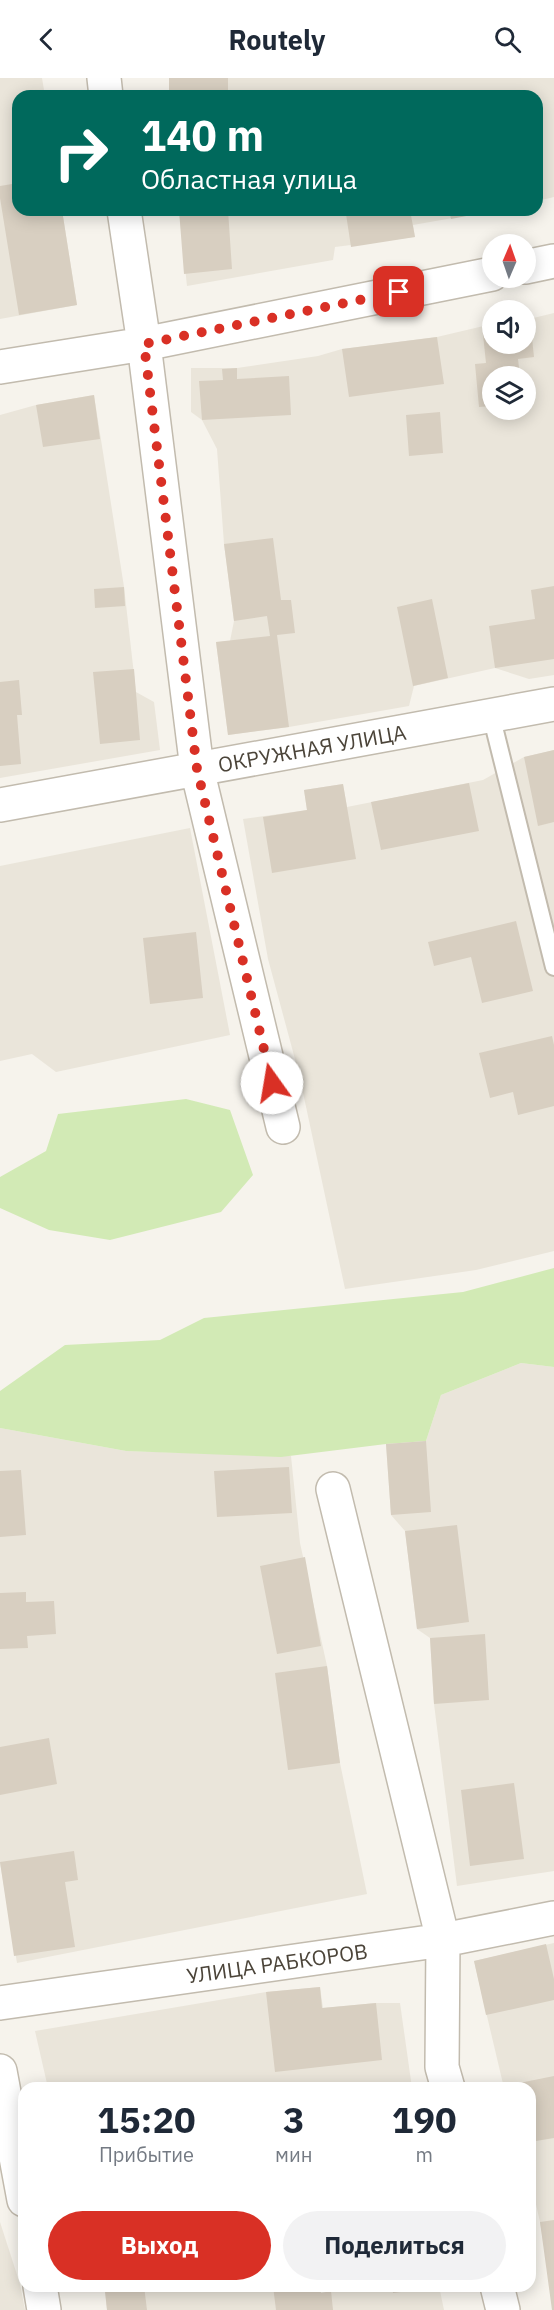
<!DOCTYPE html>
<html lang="ru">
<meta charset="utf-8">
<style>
:root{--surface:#fff;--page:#f2f2f3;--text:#1f2937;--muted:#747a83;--accent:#d93025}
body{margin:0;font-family:"IBM Plex Sans",sans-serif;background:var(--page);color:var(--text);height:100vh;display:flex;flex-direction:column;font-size:22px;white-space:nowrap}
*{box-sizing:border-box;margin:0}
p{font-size:20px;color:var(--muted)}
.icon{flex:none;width:33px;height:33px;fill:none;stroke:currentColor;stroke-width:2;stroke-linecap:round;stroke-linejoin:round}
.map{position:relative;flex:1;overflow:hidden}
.sheet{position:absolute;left:18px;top:2004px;width:518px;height:210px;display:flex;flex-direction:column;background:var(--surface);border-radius:18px;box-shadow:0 3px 15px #0003}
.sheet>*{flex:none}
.top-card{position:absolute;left:12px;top:12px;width:531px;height:126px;border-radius:18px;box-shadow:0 3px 15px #0003;background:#00695c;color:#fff;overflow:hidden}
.needle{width:39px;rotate:2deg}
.controls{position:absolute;left:482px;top:156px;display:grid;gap:12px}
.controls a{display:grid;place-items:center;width:54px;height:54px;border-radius:50%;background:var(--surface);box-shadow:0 3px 15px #0003;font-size:30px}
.pin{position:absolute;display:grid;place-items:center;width:51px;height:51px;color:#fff;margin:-26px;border-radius:12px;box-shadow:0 3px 9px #0006}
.me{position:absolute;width:66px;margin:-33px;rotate:347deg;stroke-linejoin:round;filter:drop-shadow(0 0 4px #0008)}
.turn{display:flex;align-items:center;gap:21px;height:126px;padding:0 30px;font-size:27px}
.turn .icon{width:78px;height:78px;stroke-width:2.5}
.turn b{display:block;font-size:42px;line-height:51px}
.eta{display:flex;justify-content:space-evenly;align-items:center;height:102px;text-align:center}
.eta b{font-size:36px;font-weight:700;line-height:42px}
.primary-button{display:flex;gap:12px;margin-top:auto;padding:12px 30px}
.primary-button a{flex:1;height:69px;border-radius:36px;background:var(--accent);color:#fff;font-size:24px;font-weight:700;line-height:69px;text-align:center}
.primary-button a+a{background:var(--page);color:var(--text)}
header{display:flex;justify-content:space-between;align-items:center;height:78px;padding:0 30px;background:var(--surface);font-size:27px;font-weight:700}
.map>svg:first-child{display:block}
.residential{fill:#eae5da;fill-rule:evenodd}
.green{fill:#d2eab5}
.building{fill:#d8cfc1}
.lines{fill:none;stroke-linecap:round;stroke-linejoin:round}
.service-casing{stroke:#c2bbae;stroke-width:20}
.minor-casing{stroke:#c2bbae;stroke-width:36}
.service{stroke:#fff;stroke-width:16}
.minor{stroke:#fff;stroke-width:33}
.route{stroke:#d93025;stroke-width:10;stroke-dasharray:0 18}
.labels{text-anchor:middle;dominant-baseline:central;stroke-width:4.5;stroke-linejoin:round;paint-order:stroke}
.street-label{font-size:21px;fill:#4b4439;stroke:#fff}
</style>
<header><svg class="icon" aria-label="back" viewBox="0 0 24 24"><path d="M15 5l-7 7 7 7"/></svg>Routely<svg class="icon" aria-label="search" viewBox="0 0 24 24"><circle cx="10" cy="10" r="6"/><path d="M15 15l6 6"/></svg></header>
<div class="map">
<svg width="554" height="2232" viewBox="0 0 554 2232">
<rect width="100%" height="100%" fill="#f6f3ec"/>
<path class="residential" d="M 0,0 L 42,0 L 45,18 L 18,18 L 18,132 L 62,132 L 77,227 L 0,241 Z
M 169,0 L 554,0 L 554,119 L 537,123 L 537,18 L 169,18 Z
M 179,132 L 498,132 L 413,147 L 415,159 L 335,169 L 333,182 L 187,208 Z
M 554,235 L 554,597 L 529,601 L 495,590 L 414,608 L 409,628 L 289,649 L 228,657 L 216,564 L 230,563 L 234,543 L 224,466 L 217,371 L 202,342 L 191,334 L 191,290 L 237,290 L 318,278 L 342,271 L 437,259 L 492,246 L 492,266 L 525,266 L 525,242 ZM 492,298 L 525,298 L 525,332 L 492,332 Z
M 94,317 L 124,509 L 136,614 L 154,624 L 160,672 L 0,700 L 0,337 L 36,327 Z
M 554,672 L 554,1173 L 476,1192 L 345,1211 L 299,996 L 268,881 L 243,741 L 307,732 L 304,712 L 343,706 L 347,729 L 483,702 L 524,679 Z
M 190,750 L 230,957 L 56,994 L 32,976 L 0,983 L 0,788 Z
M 521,1285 L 554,1289 L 554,1793 L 457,1808 L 434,1626 L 430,1560 L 417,1551 L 405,1453 L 391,1437 L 386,1366 L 426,1363 L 441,1317 Z
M 0,1350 L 126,1373 L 291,1378 L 300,1465 L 327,1588 L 340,1685 L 367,1816 L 17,1885 L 0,1785 Z
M 554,1865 L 554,2232 L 540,2144 L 530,2100 L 530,2010 L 504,2010 L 474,1883 Z
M 320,1909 L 323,1930 L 376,1925 L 400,1925 L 412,2010 L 48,2010 L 35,1953 L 266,1914 Z
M 0,2144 L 20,2206 L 25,2232 L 0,2232 Z
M 102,2208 L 439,2208 L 444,2232 L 107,2232 L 105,2214 Z"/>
<path class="green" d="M 186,1021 L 230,1032 L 253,1097 L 221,1134 L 110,1162 L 49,1152 L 0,1130 L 0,1099 L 46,1073 L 58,1036 Z
M 554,1190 L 554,1289 L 521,1285 L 441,1317 L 426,1363 L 386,1366 L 281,1379 L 126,1373 L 0,1350 L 0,1313 L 65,1267 L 160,1262 L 204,1240 L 463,1214 Z"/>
<path class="building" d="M 169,0 L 228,0 L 228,18 L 169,18 Z
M 18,105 L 18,132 L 62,132 L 77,227 L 19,237 L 0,120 L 0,108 Z
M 179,132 L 228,132 L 232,191 L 184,196 Z
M 365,132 L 410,132 L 415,159 L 351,169 L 346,136 Z
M 449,132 L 492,132 L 492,133 L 451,141 Z
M 530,241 L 534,279 L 518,281 L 520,298 L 492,298 L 492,328 L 479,329 L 475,286 L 486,285 L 482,247 L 492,246 L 492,266 L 525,266 L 525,242 Z
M 437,259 L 444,306 L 349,319 L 342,271 Z
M 237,290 L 237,301 L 289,298 L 291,337 L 202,342 L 199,303 L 223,302 L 222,291 Z
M 94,317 L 100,361 L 43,369 L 36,327 Z
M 440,334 L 443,375 L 409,378 L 406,337 Z
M 273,460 L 281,522 L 291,522 L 295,555 L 277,557 L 289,649 L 228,657 L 216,564 L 270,558 L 267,538 L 234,543 L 224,466 Z
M 554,508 L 554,581 L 495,590 L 489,548 L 535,541 L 531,512 Z
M 124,509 L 125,528 L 95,530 L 94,511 Z
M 432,521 L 448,600 L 413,608 L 397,529 Z
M 134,591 L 140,662 L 100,666 L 93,594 Z
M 19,602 L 22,637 L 17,637 L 21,686 L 0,688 L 0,604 Z
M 554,672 L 554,744 L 538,748 L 524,679 Z
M 469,705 L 479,753 L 381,772 L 371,724 Z
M 343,706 L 356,781 L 272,795 L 263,739 L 307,732 L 304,712 Z
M 516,843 L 533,913 L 482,925 L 471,879 L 434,888 L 428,864 Z
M 196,854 L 203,920 L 150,926 L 143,860 Z
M 552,958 L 554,967 L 554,1028 L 518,1037 L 513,1014 L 490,1020 L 479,975 Z
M 426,1363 L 431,1434 L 391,1437 L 386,1366 Z
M 289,1389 L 292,1435 L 217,1439 L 214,1393 Z
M 21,1392 L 26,1457 L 0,1459 L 0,1393 Z
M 457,1447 L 469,1544 L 417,1551 L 405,1453 Z
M 305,1479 L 321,1568 L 277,1576 L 260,1488 Z
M 26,1514 L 26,1524 L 54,1523 L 56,1556 L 27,1558 L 28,1570 L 0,1571 L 0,1515 Z
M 485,1556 L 489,1622 L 434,1626 L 430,1560 Z
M 327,1588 L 340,1685 L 288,1692 L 275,1595 Z
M 49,1660 L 57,1706 L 0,1717 L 0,1669 Z
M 514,1705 L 524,1781 L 470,1788 L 461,1712 Z
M 74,1773 L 78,1802 L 65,1804 L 75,1869 L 14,1878 L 0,1784 Z
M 546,1866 L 554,1901 L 554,1922 L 486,1937 L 474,1883 Z
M 320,1909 L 322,1930 L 376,1925 L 382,1982 L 275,1994 L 266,1914 Z
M 554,1998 L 554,2060 L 530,2064 L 530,2010 L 504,2010 L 504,2008 Z
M 554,2142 L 554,2232 L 552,2232 L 540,2144 Z
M 144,2208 L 147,2232 L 107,2232 L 105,2213 Z
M 273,2208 L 320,2208 L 321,2215 L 331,2213 L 333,2232 L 276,2232 Z
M 392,2208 L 439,2208 L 439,2209 L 393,2215 Z"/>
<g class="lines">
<g class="service-casing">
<path id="service" d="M 491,637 L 554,889"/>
</g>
<g class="minor-casing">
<path id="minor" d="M 104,0 L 106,18
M 124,132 L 144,266 L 197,691 L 283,1049
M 525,189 L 554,183
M 0,289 L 144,266 L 492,196
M 0,727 L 554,626
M 333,1411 L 443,1862 L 442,1989 L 448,2010
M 0,1925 L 443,1862 L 554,1840
M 0,1993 L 24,2122
M 40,2208 L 44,2232
M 497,2208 L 503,2232"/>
</g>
<use href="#service" class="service"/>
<use href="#minor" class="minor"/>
</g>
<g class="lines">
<path class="route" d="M 272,1005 L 197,691 L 144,266 L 399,214"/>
</g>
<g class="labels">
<g class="street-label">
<text transform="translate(312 670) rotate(-10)">ОКРУЖНАЯ УЛИЦА</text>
<text transform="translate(277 1885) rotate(-8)">УЛИЦА РАБКОРОВ</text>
</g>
</g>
</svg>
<div class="controls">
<a><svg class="needle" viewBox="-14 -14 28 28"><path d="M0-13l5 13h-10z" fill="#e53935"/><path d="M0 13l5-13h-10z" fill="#747a83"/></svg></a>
<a><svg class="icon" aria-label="sound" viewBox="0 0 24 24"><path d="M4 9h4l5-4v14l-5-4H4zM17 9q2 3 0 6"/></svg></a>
<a><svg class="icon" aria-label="layers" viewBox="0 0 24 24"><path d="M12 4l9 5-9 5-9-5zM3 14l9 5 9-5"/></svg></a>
</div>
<div class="pin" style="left:399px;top:214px;background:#d93025"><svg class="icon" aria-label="arrive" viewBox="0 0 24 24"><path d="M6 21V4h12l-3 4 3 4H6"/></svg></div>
<svg class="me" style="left:272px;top:1005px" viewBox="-20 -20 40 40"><circle r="19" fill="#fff"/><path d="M0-13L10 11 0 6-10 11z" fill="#d93025"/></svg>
<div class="top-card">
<div class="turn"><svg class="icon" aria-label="right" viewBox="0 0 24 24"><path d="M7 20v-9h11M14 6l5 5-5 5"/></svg><div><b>140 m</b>Областная улица</div></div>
</div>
<section class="sheet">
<div class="eta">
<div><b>15:20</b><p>Прибытие</p></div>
<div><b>3</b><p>мин</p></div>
<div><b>190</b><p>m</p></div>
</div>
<div class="primary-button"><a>Выход</a><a>Поделиться</a></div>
</section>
</div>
